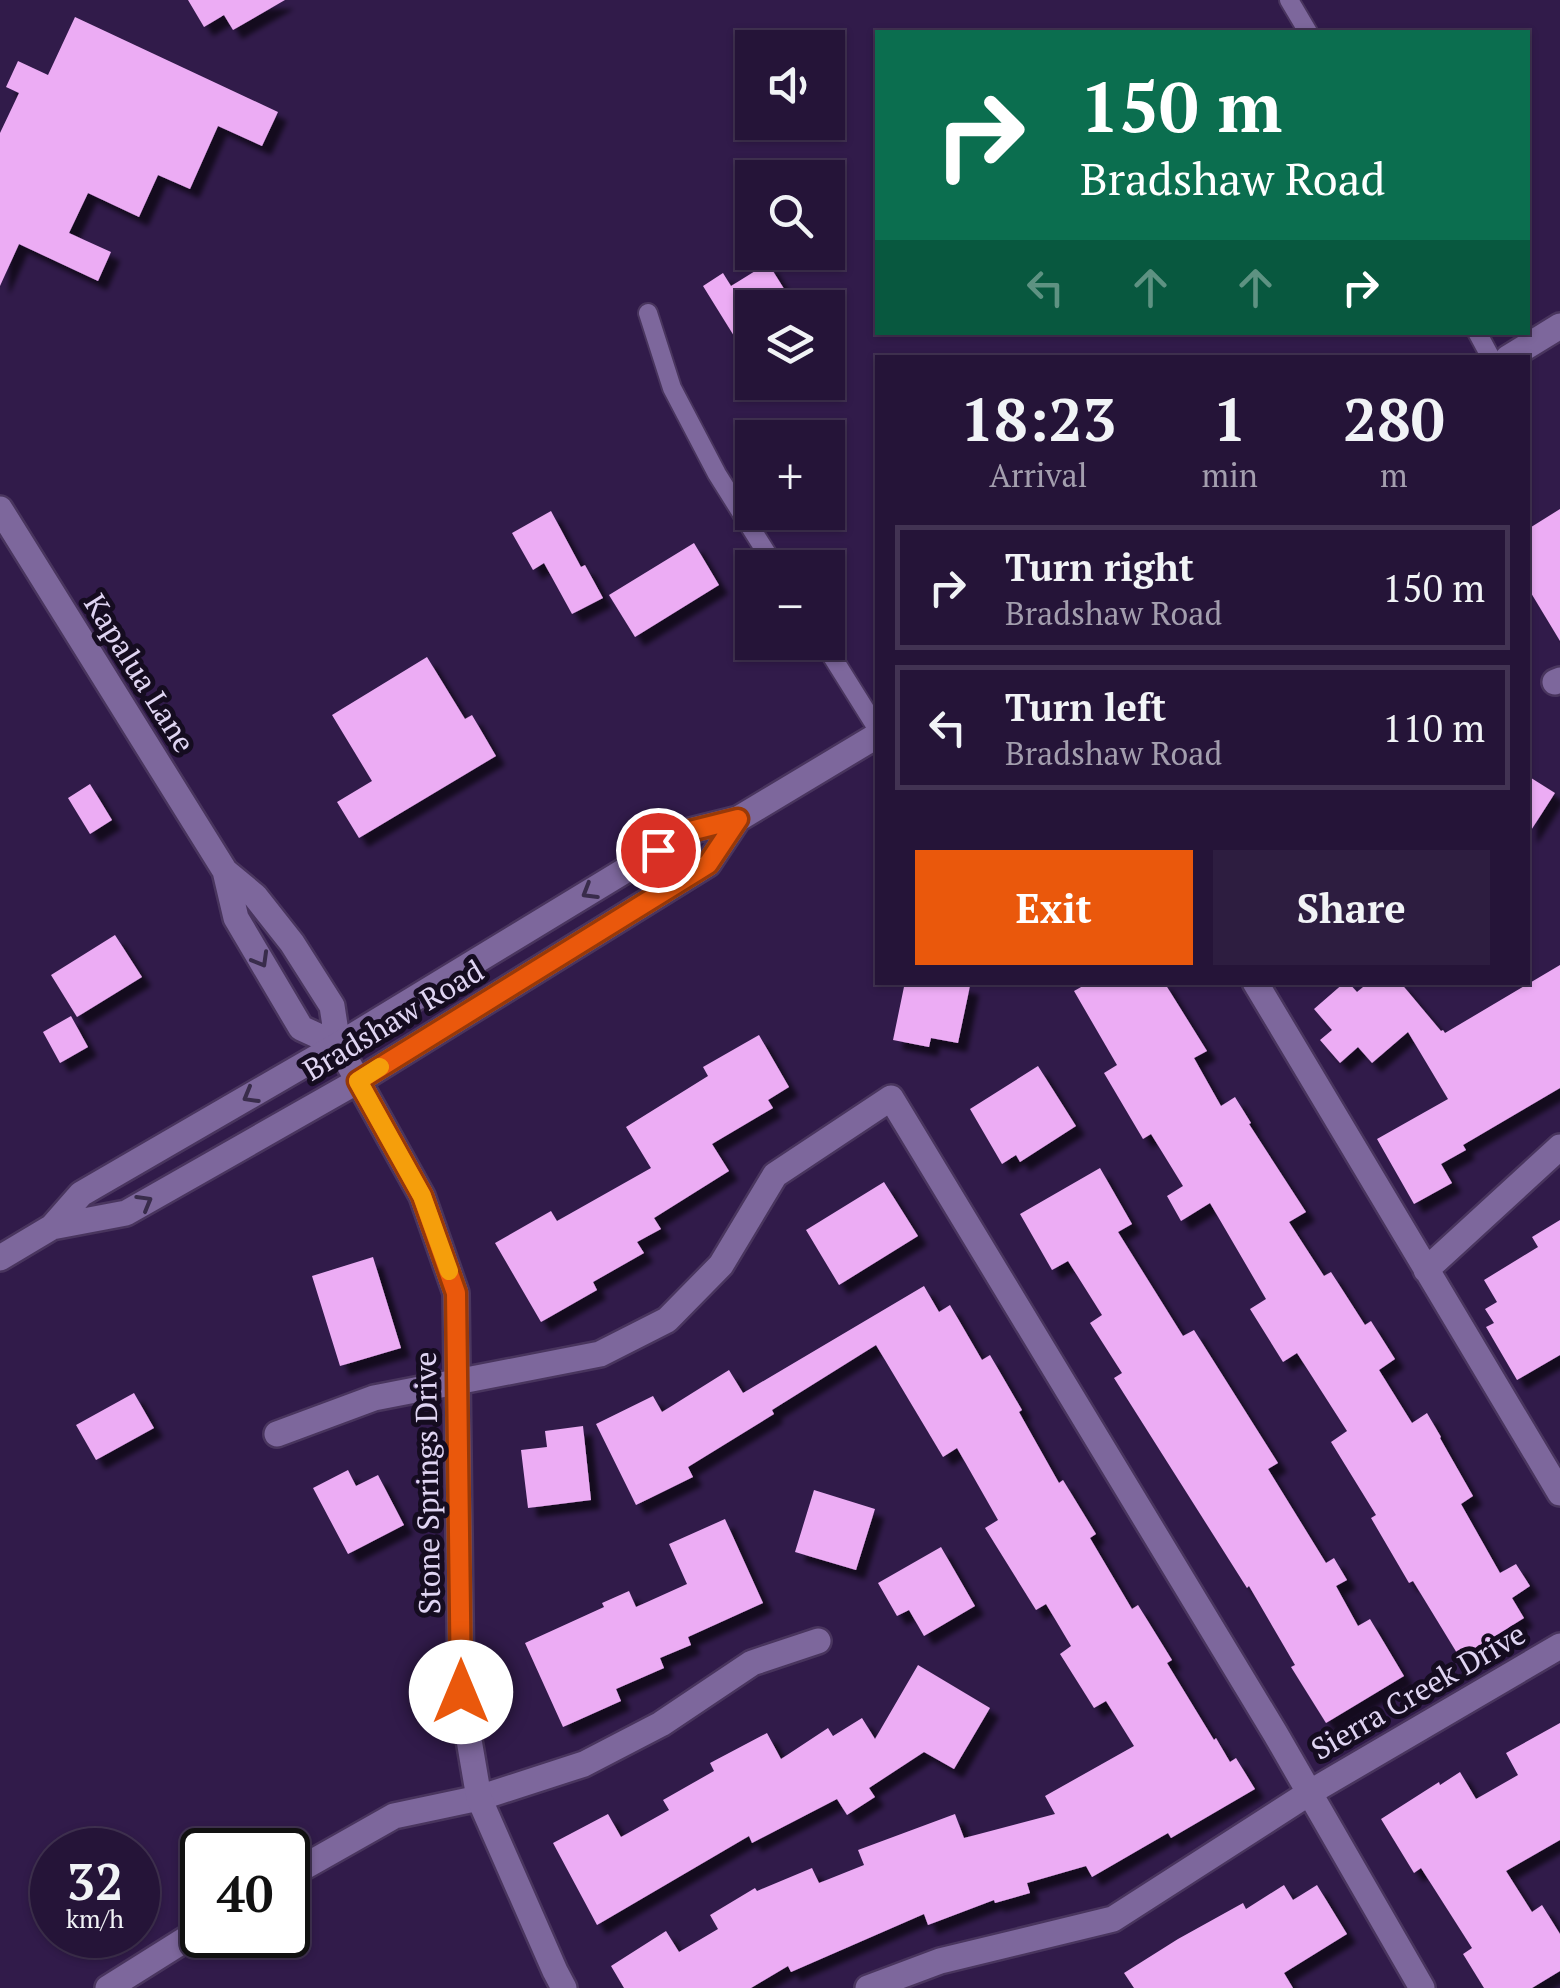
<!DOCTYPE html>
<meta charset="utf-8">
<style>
:root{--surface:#251438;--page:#2d1d40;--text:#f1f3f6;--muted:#a39eae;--line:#423353;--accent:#ea580c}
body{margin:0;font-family:"PT Serif",serif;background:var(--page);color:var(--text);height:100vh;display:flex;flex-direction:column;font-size:38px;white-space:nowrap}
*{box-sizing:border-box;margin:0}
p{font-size:32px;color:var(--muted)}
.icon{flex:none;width:55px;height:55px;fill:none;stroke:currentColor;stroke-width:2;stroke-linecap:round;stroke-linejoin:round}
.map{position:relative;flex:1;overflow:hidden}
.panel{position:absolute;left:875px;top:355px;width:655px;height:630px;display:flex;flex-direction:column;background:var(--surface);border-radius:0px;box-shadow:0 2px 8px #0004,0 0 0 2px var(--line)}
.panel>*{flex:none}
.guide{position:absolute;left:875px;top:30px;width:655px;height:305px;border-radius:0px;box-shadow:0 2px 8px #0004,0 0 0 2px var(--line);background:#0b6e4f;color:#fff;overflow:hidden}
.buttons{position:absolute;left:735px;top:30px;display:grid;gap:20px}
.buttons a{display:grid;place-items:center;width:110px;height:110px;border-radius:0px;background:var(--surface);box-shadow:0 2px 8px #0004,0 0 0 2px var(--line);font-size:50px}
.speed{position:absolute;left:30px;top:1828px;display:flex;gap:20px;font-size:50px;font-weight:700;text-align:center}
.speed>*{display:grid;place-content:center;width:130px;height:130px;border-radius:50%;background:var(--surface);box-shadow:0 2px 8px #0004,0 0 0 2px var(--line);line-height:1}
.speed small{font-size:25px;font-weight:400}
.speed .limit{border:5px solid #111;border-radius:15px;background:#fff;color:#111}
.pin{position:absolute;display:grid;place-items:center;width:85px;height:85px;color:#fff;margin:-42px;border:5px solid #fff;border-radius:50%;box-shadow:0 2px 10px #0007}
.me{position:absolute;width:110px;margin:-55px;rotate:0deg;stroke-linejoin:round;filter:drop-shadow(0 0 8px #0008)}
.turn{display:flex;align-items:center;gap:35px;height:210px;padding:0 40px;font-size:45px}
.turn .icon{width:130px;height:130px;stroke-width:2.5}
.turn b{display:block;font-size:70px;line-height:85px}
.lanes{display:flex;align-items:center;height:95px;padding:0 40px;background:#0003;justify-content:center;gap:50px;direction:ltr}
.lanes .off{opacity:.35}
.eta{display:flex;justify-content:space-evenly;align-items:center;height:170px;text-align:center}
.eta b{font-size:60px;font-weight:800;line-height:70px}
.button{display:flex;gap:20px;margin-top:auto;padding:20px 40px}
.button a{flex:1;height:115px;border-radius:0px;background:var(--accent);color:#fff;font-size:40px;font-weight:800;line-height:115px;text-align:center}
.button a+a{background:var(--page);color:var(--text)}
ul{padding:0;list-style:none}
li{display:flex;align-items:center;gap:30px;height:125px;margin:0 20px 15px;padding:0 20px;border:5px solid var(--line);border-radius:0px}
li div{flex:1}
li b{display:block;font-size:38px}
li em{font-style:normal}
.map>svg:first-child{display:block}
.building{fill:#ecacf4;filter:url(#shadow)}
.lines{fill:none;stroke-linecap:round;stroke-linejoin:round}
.service-casing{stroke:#49355e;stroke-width:22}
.minor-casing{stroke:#49355e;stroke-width:30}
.tertiary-casing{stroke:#49355e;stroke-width:30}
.secondary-casing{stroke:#49355e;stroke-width:30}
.service{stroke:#7d679c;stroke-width:18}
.minor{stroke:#7d679c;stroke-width:25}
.tertiary{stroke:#7d679c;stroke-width:25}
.secondary{stroke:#7d679c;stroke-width:25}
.oneway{stroke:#392c4b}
.route-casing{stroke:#983908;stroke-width:25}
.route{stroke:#ea580c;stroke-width:18}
.slow{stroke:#f59e0b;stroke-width:18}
.labels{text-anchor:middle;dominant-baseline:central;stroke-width:10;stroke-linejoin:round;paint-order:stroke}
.street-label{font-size:30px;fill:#e0d5f3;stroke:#150c20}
</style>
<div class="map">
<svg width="1560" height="1988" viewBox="0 0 1560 1988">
<defs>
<filter id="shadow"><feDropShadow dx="9" dy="9" stdDeviation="2.5" flood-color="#0009"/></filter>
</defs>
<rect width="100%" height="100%" fill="#311b4a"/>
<path class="building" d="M 188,0 L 285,0 L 233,30 L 224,15 L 204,27 Z
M 75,17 L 278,112 L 262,146 L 218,126 L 190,189 L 158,175 L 139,217 L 88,193 L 69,233 L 111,252 L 98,281 L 19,244 L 0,286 L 0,133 L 19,93 L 6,87 L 18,61 L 48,75 Z
M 768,263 L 796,308 L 752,308 L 752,365 L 703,286 L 723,273 L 731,286 Z
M 1560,509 L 1560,641 L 1528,588 L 1528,529 Z
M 551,511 L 581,567 L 585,565 L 603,598 L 572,614 L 544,563 L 533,570 L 512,533 Z
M 694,543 L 719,585 L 635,637 L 609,595 Z
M 427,657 L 465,719 L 472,715 L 496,756 L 359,838 L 337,802 L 372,781 L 332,715 Z
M 1528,776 L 1555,793 L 1528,835 Z
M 90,784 L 112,820 L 90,834 L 68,798 Z
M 115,935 L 142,977 L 77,1017 L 51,975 Z
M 1560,965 L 1560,1088 L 1463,1145 L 1466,1150 L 1441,1164 L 1452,1183 L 1414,1204 L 1377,1139 L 1448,1099 L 1408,1032 L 1372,1063 L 1358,1047 L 1340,1063 L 1320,1040 L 1332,1030 L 1314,1009 L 1345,982 L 1348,982 L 1357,992 L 1369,982 L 1400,982 L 1441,1031 L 1443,1030 L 1445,1033 Z
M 905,982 L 951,982 L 970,986 L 958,1043 L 931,1038 L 929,1047 L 893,1040 Z
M 1090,982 L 1164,982 L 1207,1051 L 1194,1058 L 1221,1106 L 1235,1097 L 1251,1123 L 1249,1124 L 1306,1212 L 1289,1222 L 1324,1276 L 1331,1272 L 1365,1325 L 1371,1321 L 1395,1359 L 1379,1370 L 1412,1423 L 1427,1413 L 1441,1437 L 1440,1438 L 1473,1496 L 1461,1504 L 1500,1573 L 1516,1564 L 1530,1586 L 1512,1598 L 1524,1618 L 1460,1658 L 1413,1581 L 1409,1583 L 1371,1518 L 1376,1515 L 1331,1442 L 1347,1431 L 1297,1353 L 1283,1362 L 1250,1309 L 1266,1299 L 1210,1203 L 1181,1221 L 1167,1196 L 1183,1186 L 1151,1134 L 1143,1139 L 1104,1073 L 1117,1065 L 1074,991 Z
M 71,1016 L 88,1047 L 60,1063 L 43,1032 Z
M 759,1035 L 789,1087 L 768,1100 L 773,1108 L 712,1144 L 729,1171 L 654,1218 L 661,1229 L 637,1242 L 644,1253 L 593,1282 L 597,1290 L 541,1322 L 495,1243 L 551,1211 L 557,1221 L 651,1168 L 626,1127 L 708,1076 L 703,1067 Z
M 1038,1066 L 1076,1126 L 1020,1162 L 1016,1155 L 1002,1164 L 970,1109 Z
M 1100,1168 L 1132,1224 L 1118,1232 L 1183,1336 L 1194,1330 L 1278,1463 L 1268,1469 L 1326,1563 L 1334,1558 L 1347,1580 L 1336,1586 L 1358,1626 L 1370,1619 L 1404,1676 L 1326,1723 L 1291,1667 L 1295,1665 L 1249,1586 L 1247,1588 L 1114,1378 L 1122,1373 L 1090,1323 L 1102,1315 L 1068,1261 L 1052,1270 L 1020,1214 Z
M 884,1182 L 918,1236 L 839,1285 L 806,1230 Z
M 1560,1220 L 1560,1355 L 1517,1380 L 1486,1327 L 1494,1323 L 1485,1309 L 1497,1302 L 1484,1280 L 1538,1247 L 1532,1237 Z
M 373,1257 L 401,1348 L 340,1366 L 312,1276 Z
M 924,1286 L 939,1312 L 950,1305 L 982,1360 L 990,1355 L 1022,1410 L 1019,1412 L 1059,1483 L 1063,1480 L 1096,1534 L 1090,1538 L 1132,1609 L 1138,1605 L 1172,1660 L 1167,1663 L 1214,1740 L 1216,1738 L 1230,1762 L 1236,1758 L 1255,1789 L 1171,1838 L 1168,1833 L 1092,1877 L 1086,1866 L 1027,1883 L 1030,1893 L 995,1903 L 994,1900 L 928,1925 L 924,1914 L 791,1972 L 788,1966 L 751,1988 L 624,1988 L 611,1966 L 666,1931 L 679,1952 L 718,1929 L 710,1915 L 755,1888 L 757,1891 L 812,1868 L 819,1883 L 864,1865 L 858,1850 L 955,1814 L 964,1838 L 1055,1814 L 1045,1796 L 1134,1746 L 1106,1701 L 1094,1708 L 1060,1654 L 1071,1646 L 1046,1604 L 1036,1610 L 985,1528 L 998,1520 L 957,1448 L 943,1457 L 876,1345 L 772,1410 L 774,1414 L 688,1467 L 693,1477 L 636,1505 L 596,1424 L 653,1396 L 662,1412 L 729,1370 L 743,1393 Z
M 134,1393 L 154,1428 L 96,1460 L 76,1425 Z
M 583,1426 L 591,1500 L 528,1508 L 521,1450 L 547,1447 L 545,1431 Z
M 348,1470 L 356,1486 L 378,1475 L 404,1525 L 348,1554 L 313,1488 Z
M 814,1490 L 875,1509 L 856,1570 L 795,1552 Z
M 725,1519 L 763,1603 L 688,1637 L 691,1645 L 660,1658 L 664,1668 L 616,1689 L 621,1701 L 563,1727 L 525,1643 L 604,1607 L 602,1603 L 629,1591 L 636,1607 L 687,1584 L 669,1544 Z
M 941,1547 L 975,1606 L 924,1636 L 909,1610 L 897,1616 L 878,1583 Z
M 918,1665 L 990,1708 L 954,1769 L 924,1752 L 869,1788 L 875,1797 L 847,1815 L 837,1799 L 752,1843 L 749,1836 L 597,1925 L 553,1843 L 608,1814 L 621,1837 L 669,1810 L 663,1800 L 714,1771 L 710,1763 L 767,1733 L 781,1759 L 828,1728 L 833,1736 L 862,1718 L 875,1739 Z
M 1560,1723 L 1560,1840 L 1506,1871 L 1532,1912 L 1542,1905 L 1560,1934 L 1560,1971 L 1532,1988 L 1484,1988 L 1463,1954 L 1472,1948 L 1421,1868 L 1414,1873 L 1381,1819 L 1439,1782 L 1440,1785 L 1460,1772 L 1476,1799 L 1518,1775 L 1506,1753 Z
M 1284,1885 L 1293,1900 L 1317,1885 L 1347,1934 L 1284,1973 L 1293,1988 L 1134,1988 L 1124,1973 L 1178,1939 L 1243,1903 L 1246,1909 Z"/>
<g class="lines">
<g class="service-casing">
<path id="service" d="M 1289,0 L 1308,32
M 648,313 L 672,388 L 717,474 L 776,568
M 1477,332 L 1491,358
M 823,642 L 878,730"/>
</g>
<g class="minor-casing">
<path id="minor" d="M 0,509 L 225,871 L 255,896 L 292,943 L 332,1006 L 338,1045
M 1555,682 L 1560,680
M 225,871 L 236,918 L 301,1028 L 338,1045
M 1255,982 L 1560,1493
M 1426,1270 L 1560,1147
M 277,1434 L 374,1398 L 600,1354 L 667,1320 L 721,1265 L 775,1175 L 891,1098 L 1275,1733 L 1422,1988
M 288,1876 L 394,1816 L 479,1798 L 584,1764 L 661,1724 L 752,1663 L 818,1641
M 108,1988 L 202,1929
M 868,1988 L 940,1961 L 1113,1919 L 1309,1793 L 1560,1646"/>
</g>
<g class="tertiary-casing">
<path id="tertiary" d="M 338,1045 L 422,1196 L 456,1293 L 461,1693 L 479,1798 L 555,1971 L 564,1988"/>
</g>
<g class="secondary-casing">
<path id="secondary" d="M 1508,358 L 1560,326
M 52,1227 L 126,1213 L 358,1081 L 708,864 L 738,819
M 0,1258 L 52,1227 L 81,1194 L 338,1045 L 690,831 L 738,819 L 878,735"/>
</g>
<use href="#service" class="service"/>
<use href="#minor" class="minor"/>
<use href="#tertiary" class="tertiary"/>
<use href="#secondary" class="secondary"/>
</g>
<defs><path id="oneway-chevron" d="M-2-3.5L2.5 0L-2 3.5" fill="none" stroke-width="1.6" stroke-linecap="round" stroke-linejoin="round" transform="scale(2.5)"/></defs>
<g class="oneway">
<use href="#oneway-chevron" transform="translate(589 892) rotate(149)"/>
<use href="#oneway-chevron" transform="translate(261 960) rotate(60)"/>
<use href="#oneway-chevron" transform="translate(250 1096) rotate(150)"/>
<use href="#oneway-chevron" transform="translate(145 1202) rotate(-30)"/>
</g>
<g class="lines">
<g class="route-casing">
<path id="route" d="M 461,1692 L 456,1293 L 422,1196 L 358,1081 L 708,864 L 738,819 L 690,831 L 658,850"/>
</g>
<use href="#route" class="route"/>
<path class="slow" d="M 380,1067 L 358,1081 L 422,1196 L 449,1271"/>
</g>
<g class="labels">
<g class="street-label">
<text transform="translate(140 673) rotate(58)">Kapalua Lane</text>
<text transform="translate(393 1020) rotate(-31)">Bradshaw Road</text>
<text transform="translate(427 1483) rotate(-91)">Stone Springs Drive</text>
<text transform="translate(1418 1691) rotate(-30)">Sierra Creek Drive</text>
</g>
</g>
</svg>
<div class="buttons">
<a><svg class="icon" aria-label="sound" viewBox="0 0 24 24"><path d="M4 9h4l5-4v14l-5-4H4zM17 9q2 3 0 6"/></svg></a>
<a><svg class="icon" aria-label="search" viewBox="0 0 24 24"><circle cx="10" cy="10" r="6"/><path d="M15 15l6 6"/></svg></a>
<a><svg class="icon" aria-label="layers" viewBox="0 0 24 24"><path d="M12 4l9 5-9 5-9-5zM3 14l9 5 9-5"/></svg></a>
<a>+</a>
<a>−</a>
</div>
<div class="speed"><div>32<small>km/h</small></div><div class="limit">40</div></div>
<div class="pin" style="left:658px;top:850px;background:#d93025"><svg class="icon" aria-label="arrive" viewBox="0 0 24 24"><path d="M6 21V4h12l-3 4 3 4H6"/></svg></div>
<svg class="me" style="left:461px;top:1692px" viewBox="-20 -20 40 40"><circle r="19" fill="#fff"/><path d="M0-13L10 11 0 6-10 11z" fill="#ea580c"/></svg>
<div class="guide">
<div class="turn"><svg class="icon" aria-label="right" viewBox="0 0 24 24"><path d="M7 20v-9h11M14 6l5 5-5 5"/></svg><div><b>150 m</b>Bradshaw Road</div></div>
<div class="lanes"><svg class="icon off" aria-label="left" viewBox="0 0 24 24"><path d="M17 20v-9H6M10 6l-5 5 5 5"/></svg><svg class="icon off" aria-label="ahead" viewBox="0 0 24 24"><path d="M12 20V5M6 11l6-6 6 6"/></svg><svg class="icon off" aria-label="ahead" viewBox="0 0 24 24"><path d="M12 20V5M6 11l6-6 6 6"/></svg><svg class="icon" aria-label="right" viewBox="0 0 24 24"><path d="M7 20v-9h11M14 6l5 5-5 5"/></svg></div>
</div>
<section class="panel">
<div class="eta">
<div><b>18:23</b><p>Arrival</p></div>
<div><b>1</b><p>min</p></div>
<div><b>280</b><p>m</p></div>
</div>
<ul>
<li><svg class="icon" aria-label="right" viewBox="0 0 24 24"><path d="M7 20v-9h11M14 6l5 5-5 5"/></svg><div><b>Turn right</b><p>Bradshaw Road</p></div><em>150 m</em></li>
<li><svg class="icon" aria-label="left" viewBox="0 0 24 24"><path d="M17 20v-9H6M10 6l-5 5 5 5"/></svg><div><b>Turn left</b><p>Bradshaw Road</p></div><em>110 m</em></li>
</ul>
<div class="button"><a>Exit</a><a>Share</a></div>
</section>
</div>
